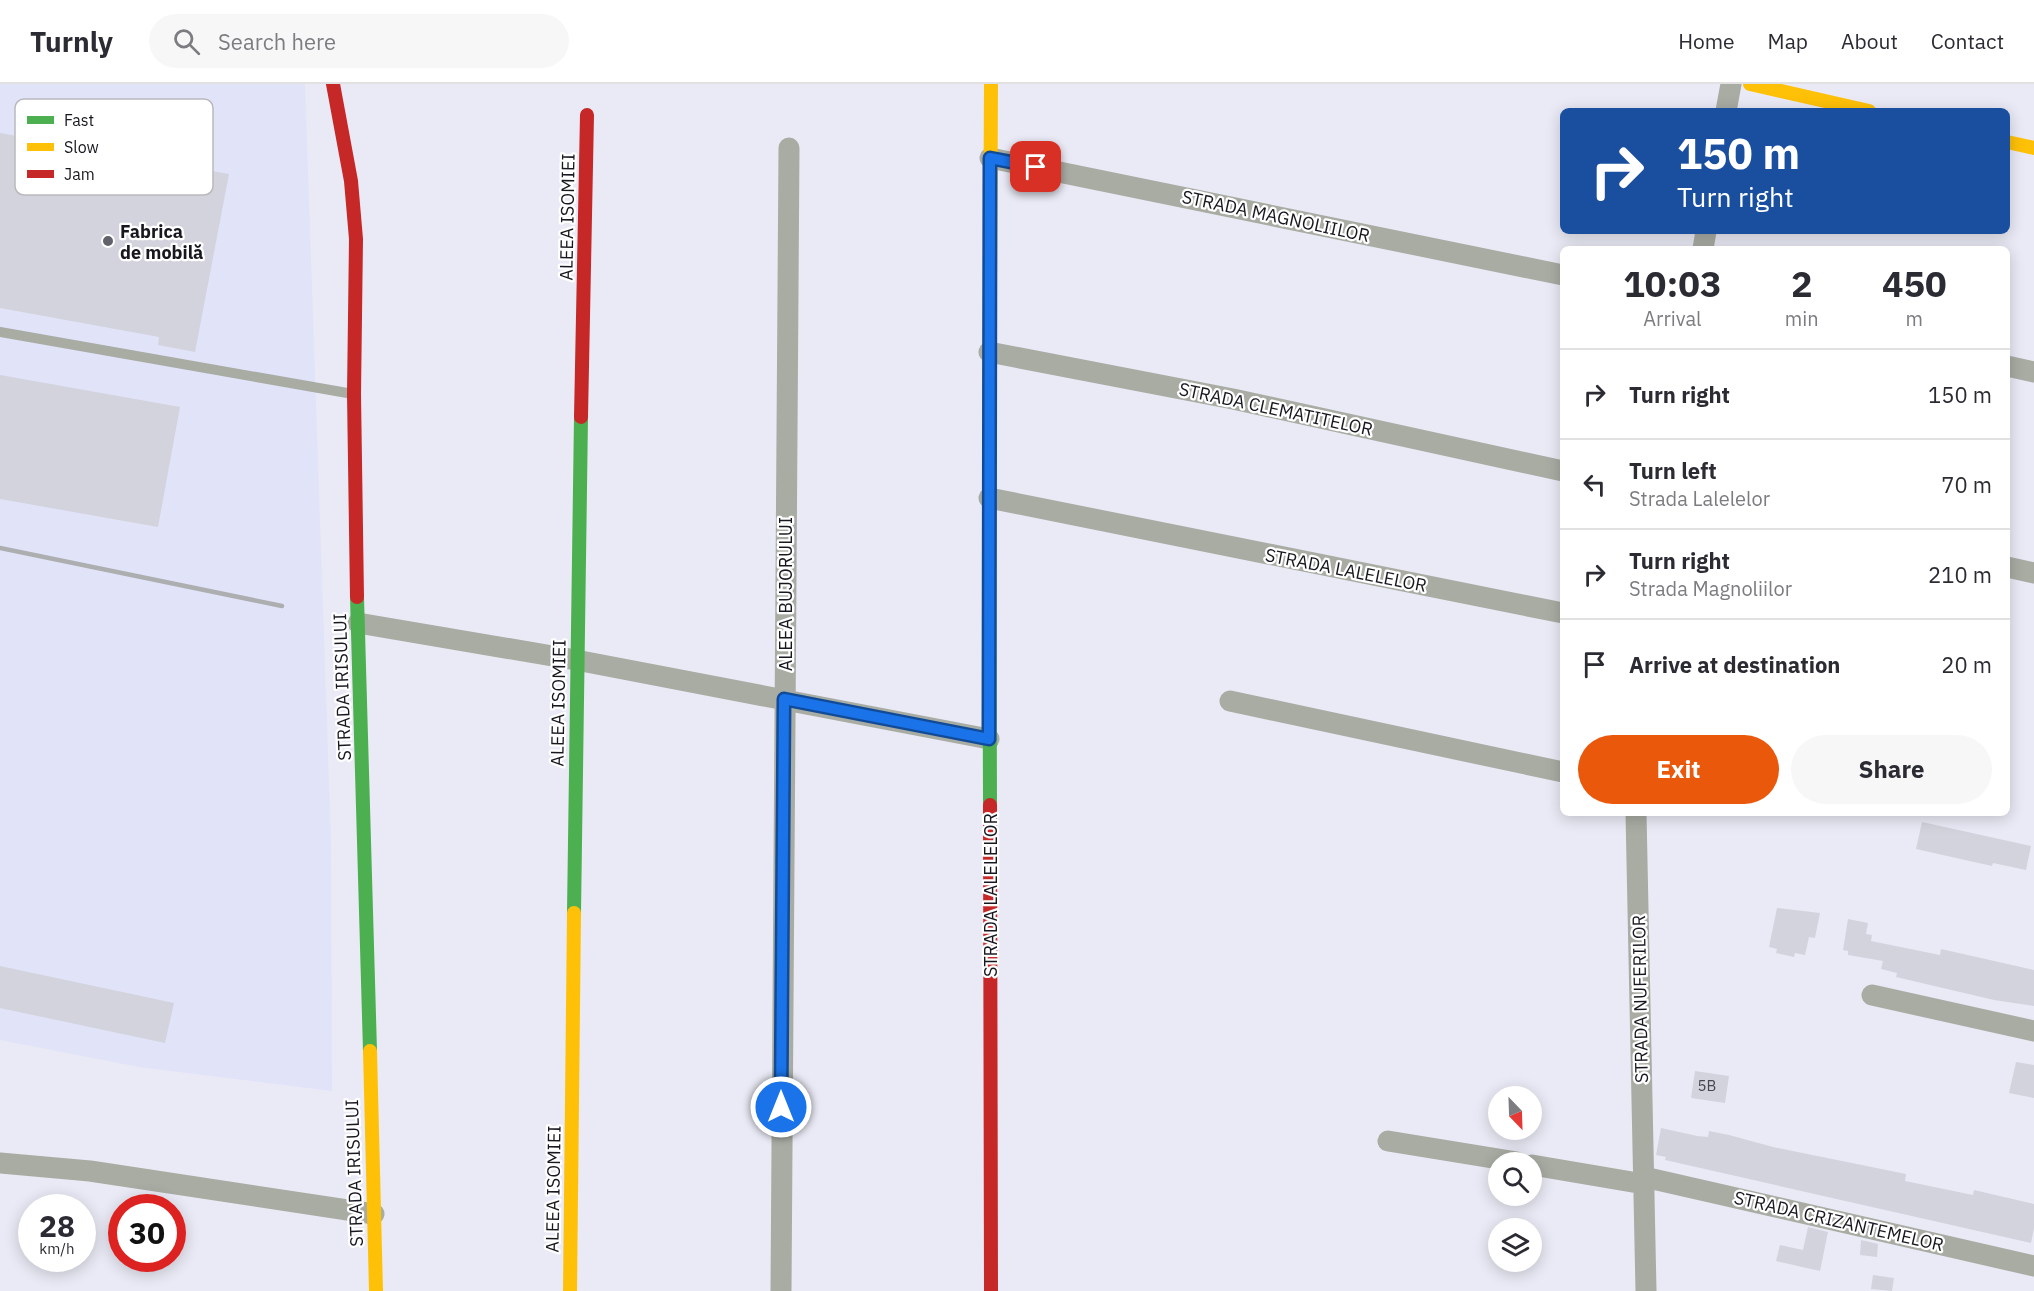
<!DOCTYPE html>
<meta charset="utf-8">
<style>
:root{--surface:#fff;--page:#f7f7f7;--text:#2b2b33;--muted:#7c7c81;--line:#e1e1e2;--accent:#ea580c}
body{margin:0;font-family:"IBM Plex Sans",sans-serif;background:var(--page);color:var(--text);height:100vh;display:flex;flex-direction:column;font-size:22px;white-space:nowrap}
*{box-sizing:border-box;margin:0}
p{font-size:20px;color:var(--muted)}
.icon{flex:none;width:33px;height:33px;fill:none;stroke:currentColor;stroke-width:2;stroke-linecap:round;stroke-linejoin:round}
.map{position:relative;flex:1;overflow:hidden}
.panel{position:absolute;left:1560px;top:162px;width:450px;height:570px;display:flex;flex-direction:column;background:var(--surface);border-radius:9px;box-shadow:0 3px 15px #0003}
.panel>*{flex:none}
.guide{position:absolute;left:1560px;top:24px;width:450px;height:126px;border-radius:9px;box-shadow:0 3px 15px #0003;background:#1a4fa0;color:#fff;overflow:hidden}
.needle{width:39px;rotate:157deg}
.fabs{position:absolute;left:1488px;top:1002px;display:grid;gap:12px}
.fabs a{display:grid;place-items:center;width:54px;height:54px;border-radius:50%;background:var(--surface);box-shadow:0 3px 15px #0003;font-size:30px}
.speed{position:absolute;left:18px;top:1110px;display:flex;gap:12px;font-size:30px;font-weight:700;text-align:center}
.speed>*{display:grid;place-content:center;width:78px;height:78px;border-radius:50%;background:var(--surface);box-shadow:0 3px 15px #0003;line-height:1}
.speed small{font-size:15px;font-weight:400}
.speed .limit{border:9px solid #d22;background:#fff;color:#111}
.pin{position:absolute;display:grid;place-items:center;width:51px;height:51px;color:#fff;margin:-26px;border-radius:12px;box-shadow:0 3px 9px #0006}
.me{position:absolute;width:66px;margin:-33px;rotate:0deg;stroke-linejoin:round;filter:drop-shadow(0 0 4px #0008)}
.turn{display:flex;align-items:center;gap:21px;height:126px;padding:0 18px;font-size:27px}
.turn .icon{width:78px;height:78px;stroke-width:2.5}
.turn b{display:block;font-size:42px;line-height:51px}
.eta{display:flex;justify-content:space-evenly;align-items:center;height:102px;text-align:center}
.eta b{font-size:36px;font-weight:700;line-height:42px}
.action{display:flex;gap:12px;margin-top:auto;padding:12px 18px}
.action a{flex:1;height:69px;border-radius:36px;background:var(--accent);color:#fff;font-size:24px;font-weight:700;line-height:69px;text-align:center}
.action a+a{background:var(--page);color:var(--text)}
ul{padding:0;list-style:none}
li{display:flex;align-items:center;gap:18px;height:90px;padding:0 18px;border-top:2px solid var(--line)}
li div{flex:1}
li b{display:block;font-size:22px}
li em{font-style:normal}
header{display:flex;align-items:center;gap:36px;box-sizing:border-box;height:84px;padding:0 30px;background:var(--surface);border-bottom:2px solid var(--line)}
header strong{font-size:28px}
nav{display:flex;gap:33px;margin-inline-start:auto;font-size:21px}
.search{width:420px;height:54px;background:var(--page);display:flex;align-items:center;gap:15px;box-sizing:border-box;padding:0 21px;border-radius:33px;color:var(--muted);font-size:22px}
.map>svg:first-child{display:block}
.built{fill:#e1e3f8}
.building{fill:#d3d3dd}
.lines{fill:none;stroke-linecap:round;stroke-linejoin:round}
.lane{stroke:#a8aca3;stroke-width:10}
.street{stroke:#a8aca3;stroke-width:21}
.fast{stroke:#4caf50;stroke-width:14}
.slow{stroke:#ffc107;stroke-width:14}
.jam{stroke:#c62828;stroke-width:14}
.rail{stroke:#adaeaf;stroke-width:4.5}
.route-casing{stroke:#114b97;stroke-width:15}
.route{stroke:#1a73e8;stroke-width:10}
.poi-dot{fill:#60616a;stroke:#fff;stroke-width:2}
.labels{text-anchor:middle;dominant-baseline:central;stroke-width:4.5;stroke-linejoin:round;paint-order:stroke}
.number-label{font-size:15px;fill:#46464e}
.street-label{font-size:18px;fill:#17171f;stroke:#fff}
.poi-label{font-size:18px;font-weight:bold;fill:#17171f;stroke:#fff;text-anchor:start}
.key{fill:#fff;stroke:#b9b9bc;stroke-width:1.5}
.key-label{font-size:16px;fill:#17171f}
</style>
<header>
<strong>Turnly</strong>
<div class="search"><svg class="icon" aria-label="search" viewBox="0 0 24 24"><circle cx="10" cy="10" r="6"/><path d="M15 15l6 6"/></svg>Search here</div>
<nav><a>Home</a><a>Map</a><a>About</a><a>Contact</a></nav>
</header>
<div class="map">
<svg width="2034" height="1207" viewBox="0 0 2034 1207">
<rect width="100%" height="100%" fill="#e9eaf5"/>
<path class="built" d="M 0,0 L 305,0 L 331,760 L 332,1007 L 139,983 L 0,956 Z"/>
<path class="building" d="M 51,21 L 202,49 L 195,84 L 229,90 L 195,268 L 158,261 L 159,253 L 0,224 L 0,49 L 44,57 Z
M 0,291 L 180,323 L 158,443 L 0,415 Z
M 1922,738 L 2031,762 L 2026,786 L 1993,779 L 1992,782 L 1916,765 Z
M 1777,824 L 1820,829 L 1815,854 L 1809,853 L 1805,871 L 1795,869 L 1794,873 L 1776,869 L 1777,865 L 1769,863 Z
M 1848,835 L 1868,839 L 1866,850 L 1872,851 L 1871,857 L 1940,871 L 1941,865 L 2034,886 L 2034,922 L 1994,916 L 1896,893 L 1897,889 L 1881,885 L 1883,877 L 1848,871 L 1848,867 L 1843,866 Z
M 0,882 L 174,919 L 165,959 L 0,924 Z
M 2016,978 L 2034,981 L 2034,1014 L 2009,1009 Z
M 1695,987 L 1729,992 L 1725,1019 L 1691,1014 Z
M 1661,1044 L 1697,1052 L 1708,1053 L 1709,1047 L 1729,1051 L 1773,1063 L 1906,1090 L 1905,1097 L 1973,1111 L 1974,1106 L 2034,1120 L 2034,1144 L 2031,1159 L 1665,1076 L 1666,1073 L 1656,1071 Z
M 1808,1143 L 1828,1148 L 1820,1187 L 1776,1177 L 1780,1161 L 1803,1166 Z
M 1861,1156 L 1878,1160 L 1877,1173 L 1860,1171 Z
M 1873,1191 L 1894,1194 L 1892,1207 L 1871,1205 Z"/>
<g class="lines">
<path class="lane" d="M 0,248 L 353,310"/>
<path class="street" d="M 1726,27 L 1731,0
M 990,74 L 1563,191
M 1703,165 L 1706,147
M 989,268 L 1233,315 L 1563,387
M 2007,282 L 2034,288
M 989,414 L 1563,529
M 2007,483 L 2034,489
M 358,539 L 576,576 L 989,655
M 1230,617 L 1563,688
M 1636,729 L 1646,1207
M 1872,911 L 2034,947
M 1388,1057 L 1517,1078
M 0,1079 L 90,1087 L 374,1130
M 1532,1081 L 1644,1100
M 1644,1093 L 2034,1182
M 781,1207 L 789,64"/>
<path class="fast" d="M 989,408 L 990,721
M 357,513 L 370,967
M 574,829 L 581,333"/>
<path class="slow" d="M 1750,0 L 1869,27
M 2007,58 L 2034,64
M 989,408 L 991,0
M 370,967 L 376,1207
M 570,1207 L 574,829"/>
<path class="jam" d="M 333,0 L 351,97 L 356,155 L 354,310 L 357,513
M 581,333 L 587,31
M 990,721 L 991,1207"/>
<path class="rail" d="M 0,464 L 282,522"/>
</g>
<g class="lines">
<g class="route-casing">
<path id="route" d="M 781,1023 L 784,615 L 989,655 L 990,74 L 1036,83"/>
</g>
<use href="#route" class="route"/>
</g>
<circle class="poi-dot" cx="108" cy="157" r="6"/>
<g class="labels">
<g class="number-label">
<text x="1707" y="1001">5B</text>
</g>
<g class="street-label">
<text transform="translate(1276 132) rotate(12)">STRADA MAGNOLIILOR</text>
<text transform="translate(567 133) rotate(-89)">ALEEA ISOMIEI</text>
<text transform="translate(1276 325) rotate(12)">STRADA CLEMATITELOR</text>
<text transform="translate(1346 486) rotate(11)">STRADA LALELELOR</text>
<text transform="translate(785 510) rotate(-90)">ALEEA BUJORULUI</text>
<text transform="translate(342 603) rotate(-92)">STRADA IRISULUI</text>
<text transform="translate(558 619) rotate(-89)">ALEEA ISOMIEI</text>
<text transform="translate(990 811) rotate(-90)">STRADA LALELELOR</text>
<text transform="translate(1640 915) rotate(-91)">STRADA NUFERILOR</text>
<text transform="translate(354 1089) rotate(-92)">STRADA IRISULUI</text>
<text transform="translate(553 1105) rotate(-89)">ALEEA ISOMIEI</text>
<text transform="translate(1839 1137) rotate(13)">STRADA CRIZANTEMELOR</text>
</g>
<g class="poi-label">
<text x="120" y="147">Fabrica<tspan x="120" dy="21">de mobilă</tspan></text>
</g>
</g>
<rect x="15" y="15" width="198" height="96" rx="9" class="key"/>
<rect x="27" y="32" width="27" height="8" fill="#4caf50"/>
<rect x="27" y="59" width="27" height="8" fill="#ffc107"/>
<rect x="27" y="86" width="27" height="8" fill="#c62828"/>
<g class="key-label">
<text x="64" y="42">Fast</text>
<text x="64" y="69">Slow</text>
<text x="64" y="96">Jam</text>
</g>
</svg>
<div class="fabs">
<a><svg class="needle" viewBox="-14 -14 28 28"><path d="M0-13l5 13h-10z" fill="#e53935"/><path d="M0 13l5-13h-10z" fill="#7c7c81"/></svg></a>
<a><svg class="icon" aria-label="search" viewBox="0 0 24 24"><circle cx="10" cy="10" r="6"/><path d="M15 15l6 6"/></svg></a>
<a><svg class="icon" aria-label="layers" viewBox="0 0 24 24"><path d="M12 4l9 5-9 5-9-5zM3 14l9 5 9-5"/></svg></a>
</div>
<div class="speed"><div>28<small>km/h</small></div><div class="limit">30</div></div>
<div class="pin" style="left:1036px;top:83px;background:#d93025"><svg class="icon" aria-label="arrive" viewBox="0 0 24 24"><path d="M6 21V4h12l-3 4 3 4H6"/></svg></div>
<svg class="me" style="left:781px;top:1023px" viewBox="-20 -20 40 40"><circle r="17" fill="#1a73e8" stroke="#fff" stroke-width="3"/><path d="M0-11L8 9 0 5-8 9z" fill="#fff"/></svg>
<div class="guide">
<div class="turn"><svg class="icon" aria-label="right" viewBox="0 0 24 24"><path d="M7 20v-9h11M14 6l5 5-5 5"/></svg><div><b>150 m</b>Turn right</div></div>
</div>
<section class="panel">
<div class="eta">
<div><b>10:03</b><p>Arrival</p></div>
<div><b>2</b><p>min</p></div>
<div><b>450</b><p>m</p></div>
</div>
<ul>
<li><svg class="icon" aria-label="right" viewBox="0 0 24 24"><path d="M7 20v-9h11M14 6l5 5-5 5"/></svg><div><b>Turn right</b></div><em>150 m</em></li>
<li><svg class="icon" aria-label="left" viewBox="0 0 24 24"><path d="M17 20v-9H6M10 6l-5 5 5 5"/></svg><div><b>Turn left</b><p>Strada Lalelelor</p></div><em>70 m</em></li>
<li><svg class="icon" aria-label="right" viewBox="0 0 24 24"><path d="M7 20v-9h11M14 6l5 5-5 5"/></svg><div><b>Turn right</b><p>Strada Magnoliilor</p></div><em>210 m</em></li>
<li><svg class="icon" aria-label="arrive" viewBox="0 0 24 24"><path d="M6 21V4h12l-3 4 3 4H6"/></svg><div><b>Arrive at destination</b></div><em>20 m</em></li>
</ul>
<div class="action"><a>Exit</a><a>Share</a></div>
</section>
</div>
